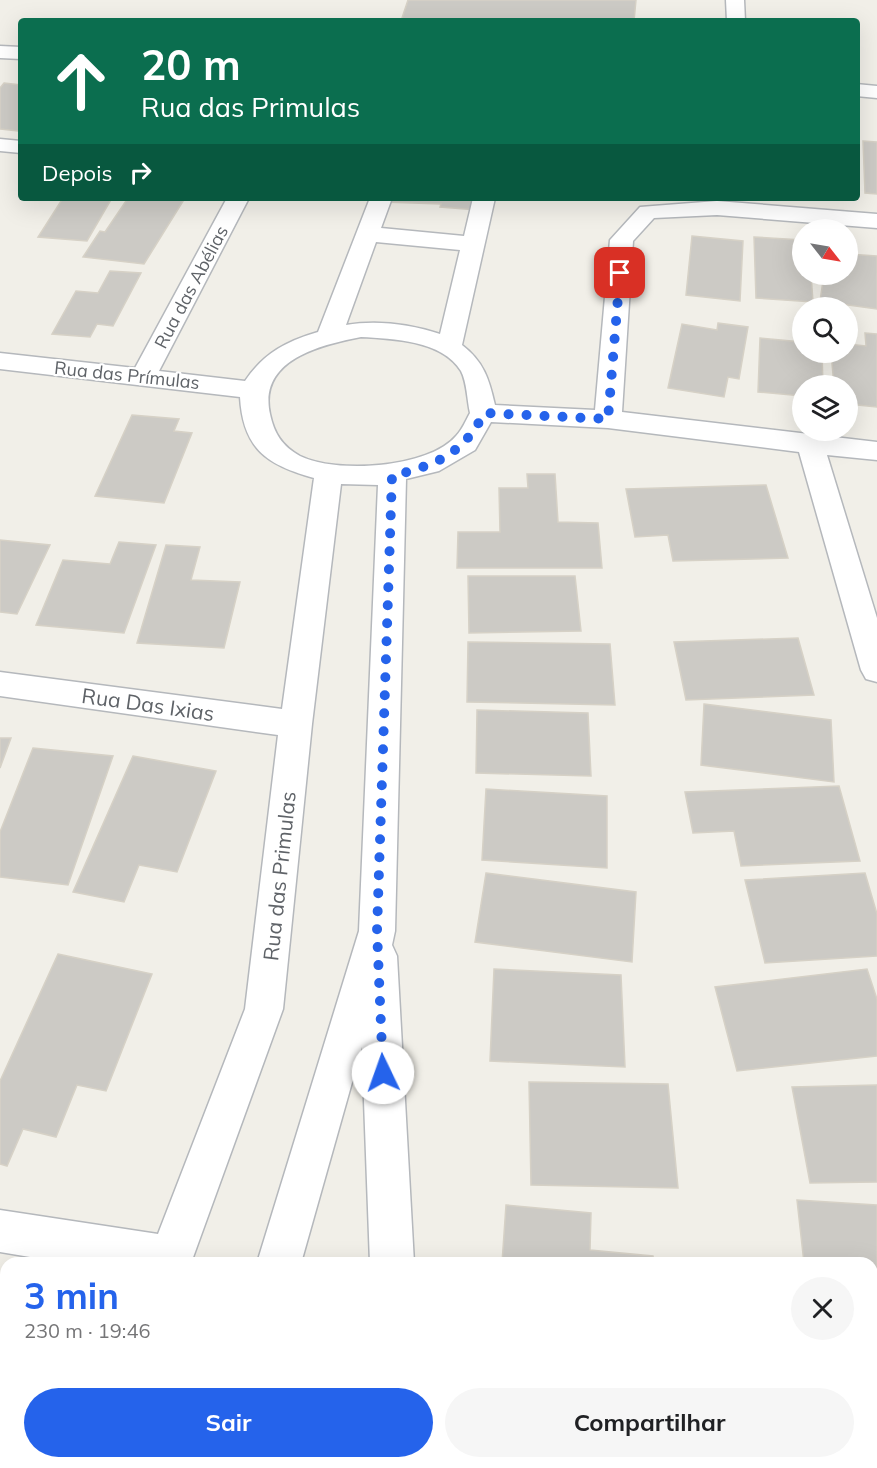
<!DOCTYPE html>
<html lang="pt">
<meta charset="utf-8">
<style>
:root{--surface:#fff;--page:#f6f6f6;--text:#202124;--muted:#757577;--accent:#2563eb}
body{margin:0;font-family:Mulish,sans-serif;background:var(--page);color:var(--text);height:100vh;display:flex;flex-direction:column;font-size:22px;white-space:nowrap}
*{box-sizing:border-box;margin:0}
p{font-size:20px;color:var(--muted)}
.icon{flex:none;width:33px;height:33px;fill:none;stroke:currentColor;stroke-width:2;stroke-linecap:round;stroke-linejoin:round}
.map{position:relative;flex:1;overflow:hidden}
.sheet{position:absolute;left:0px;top:1257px;width:878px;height:212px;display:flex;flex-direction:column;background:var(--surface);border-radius:18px 18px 0 0;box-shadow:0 6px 24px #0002}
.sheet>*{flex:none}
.hud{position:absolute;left:18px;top:18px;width:842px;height:183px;border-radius:6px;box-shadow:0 6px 24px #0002;background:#0b6e4f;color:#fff;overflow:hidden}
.needle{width:39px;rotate:121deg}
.buttons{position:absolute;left:792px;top:219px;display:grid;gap:12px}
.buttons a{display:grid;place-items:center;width:66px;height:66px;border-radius:50%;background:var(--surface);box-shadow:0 6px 24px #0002;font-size:30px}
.pin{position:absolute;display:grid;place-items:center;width:51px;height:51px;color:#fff;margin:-26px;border-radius:12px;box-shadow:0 3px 9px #0006}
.me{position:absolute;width:66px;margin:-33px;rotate:357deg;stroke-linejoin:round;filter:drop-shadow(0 0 4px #0008)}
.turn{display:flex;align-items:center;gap:21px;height:126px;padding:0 24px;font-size:27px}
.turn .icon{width:78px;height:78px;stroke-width:2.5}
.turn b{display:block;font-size:42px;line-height:51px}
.then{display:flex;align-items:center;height:57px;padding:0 24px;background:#0003;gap:12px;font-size:22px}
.round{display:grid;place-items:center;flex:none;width:63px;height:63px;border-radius:32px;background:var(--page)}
.summary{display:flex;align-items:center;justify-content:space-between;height:102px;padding:0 24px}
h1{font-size:36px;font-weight:700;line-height:45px;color:var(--accent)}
.cta{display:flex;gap:12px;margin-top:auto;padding:12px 24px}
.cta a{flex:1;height:69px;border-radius:36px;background:var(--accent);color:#fff;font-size:24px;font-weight:700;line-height:69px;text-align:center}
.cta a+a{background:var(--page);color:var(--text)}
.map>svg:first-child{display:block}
.building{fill:#cccac5;stroke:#d6d1c6;stroke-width:1.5}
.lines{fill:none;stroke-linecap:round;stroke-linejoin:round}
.minor-casing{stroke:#b5b8bc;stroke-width:3}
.minor{fill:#fff;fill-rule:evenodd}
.route{stroke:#2563eb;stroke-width:10;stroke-dasharray:0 18}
.labels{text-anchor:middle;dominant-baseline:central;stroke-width:4.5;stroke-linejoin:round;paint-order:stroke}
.far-street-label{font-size:18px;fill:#5f6368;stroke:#fff}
.street-label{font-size:21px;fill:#5f6368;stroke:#fff}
</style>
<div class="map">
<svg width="877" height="1468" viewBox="0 0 877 1468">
<rect width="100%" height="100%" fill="#f1efe8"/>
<path class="building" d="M 408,0 L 636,0 L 634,21 L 401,21 Z
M 4,83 L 21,85 L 21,127 L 18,131 L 0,129 L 0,88 Z
M 863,141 L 877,142 L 877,194 L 865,193 Z
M 63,198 L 112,198 L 87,241 L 38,237 Z
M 128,198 L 185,198 L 144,264 L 83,257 L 100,231 L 105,232 Z
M 385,198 L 480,198 L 477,210 L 440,207 L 441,204 L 384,202 Z
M 692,236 L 743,241 L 740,301 L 686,295 Z
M 754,237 L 802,240 L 802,274 L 811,274 L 813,302 L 756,298 Z
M 848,254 L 877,256 L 877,309 L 820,301 L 824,274 L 848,274 Z
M 110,271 L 141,273 L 113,326 L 97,324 L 90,337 L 52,334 L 76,291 L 98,293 Z
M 718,323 L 748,327 L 739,379 L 728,377 L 724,397 L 668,388 L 682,324 L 717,330 Z
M 865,333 L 877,334 L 877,407 L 848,404 L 848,386 L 834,386 L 831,352 L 848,352 L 848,344 L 866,346 Z
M 760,338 L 802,342 L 802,352 L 822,352 L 823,386 L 802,386 L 802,396 L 758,392 Z
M 132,415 L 179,419 L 174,431 L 192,433 L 164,503 L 95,496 Z
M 527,474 L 555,474 L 558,522 L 598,523 L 602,568 L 457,568 L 458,532 L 500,532 L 499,488 L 528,488 Z
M 766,485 L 788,558 L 673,561 L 668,535 L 635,537 L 626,489 Z
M 0,540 L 50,545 L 17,614 L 0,612 Z
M 119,542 L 156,545 L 124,633 L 36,625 L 63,560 L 110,564 Z
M 166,545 L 200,547 L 191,580 L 240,582 L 224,648 L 137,643 Z
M 468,576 L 575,576 L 581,631 L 469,633 Z
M 798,638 L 814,695 L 686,700 L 674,642 Z
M 468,642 L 610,644 L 615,705 L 467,702 Z
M 704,704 L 831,720 L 834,782 L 701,765 Z
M 477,710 L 588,713 L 591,776 L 476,773 Z
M 0,738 L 11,738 L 0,768 Z
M 33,748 L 113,756 L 68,885 L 0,877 L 0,832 Z
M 133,756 L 216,771 L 177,872 L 139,865 L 124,902 L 73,892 Z
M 839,786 L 860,861 L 741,866 L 734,831 L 693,833 L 685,792 Z
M 486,789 L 607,796 L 607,868 L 482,860 Z
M 486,873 L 636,892 L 632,962 L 475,942 Z
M 865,873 L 877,914 L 877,956 L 765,963 L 745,880 Z
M 58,954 L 152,974 L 106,1091 L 77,1085 L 56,1137 L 23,1129 L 7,1166 L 0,1164 L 0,1081 Z
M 494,969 L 621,975 L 625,1067 L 490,1061 Z
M 867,969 L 877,999 L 877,1056 L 737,1071 L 715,987 Z
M 529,1082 L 668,1084 L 678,1188 L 531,1185 Z
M 877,1085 L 877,1182 L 810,1183 L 792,1087 Z
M 797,1200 L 877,1205 L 877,1323 L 872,1323 L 872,1263 L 804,1263 Z
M 506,1205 L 591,1213 L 590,1250 L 653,1256 L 654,1263 L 502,1263 Z
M 872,1344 L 877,1344 L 877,1468 L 830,1468 L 830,1462 L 872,1462 Z
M 487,1462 L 658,1462 L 658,1468 L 487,1468 Z"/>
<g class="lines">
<g class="minor-casing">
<path id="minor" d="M 726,0 L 744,0 L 745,21 L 727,21 Z
M 0,46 L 21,47 L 21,59 L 0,58 Z
M 856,84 L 877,86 L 877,98 L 856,96 Z
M 0,139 L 21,141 L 21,153 L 0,151 Z
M 227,198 L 249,198 L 159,371 L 245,381 C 264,353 287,341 318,332 L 370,198 L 392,198 L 381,228 L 464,236 L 473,198 L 495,198 L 462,345 C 484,362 489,379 495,405 L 595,410 L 610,240 L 640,207 L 717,201 L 877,214 L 877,228 L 717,215 L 654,218 L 633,241 L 622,412 L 877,442 L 877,460 L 827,455 L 877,618 L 877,682 L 866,679 L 861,670 L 799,452 L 608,428 L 491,422 L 475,450 L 439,471 L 406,479 L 395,931 L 392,945 L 397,956 L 414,1263 L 370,1263 L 362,1047 L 301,1263 L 257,1263 L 359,931 L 378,485 L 341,484 L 312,724 L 283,1009 L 191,1263 L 66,1263 L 0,1252 L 0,1210 L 158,1234 L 245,1009 L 278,735 L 0,696 L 0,672 L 282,709 L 314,478 C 267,465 243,449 240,397 L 0,369 L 0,353 L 135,368 ZM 376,242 L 460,250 L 440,334 C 410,324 376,320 346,325 ZM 361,337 C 393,339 442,340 461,371 C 467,382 467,400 470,413 C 466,420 462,430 456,436 C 429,468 336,474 300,456 C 282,446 274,433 270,414 C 258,360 320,345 361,337 Z
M 72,1462 L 120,1462 L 118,1468 L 70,1468 Z
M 192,1462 L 240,1462 L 238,1468 L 190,1468 Z
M 367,1462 L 415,1462 L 414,1468 L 366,1468 Z"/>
</g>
<use href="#minor" class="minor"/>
</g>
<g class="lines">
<path class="route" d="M 383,1073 L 377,931 L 392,476 C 435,465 463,455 484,413 L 608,419 L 620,273"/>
</g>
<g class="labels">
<g class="far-street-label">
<text transform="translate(191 287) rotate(-62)">Rua das Abélias</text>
<text transform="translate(127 375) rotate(6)">Rua das Prímulas</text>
</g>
<g class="street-label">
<text transform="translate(148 704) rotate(8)">Rua Das Ixias</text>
<text transform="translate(279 876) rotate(-84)">Rua das Primulas</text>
</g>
</g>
</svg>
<div class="buttons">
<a><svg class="needle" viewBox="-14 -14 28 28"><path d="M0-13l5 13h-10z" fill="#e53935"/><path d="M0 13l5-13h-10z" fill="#757577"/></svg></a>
<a><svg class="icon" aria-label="search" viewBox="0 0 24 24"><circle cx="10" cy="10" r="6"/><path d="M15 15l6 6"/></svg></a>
<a><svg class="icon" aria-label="layers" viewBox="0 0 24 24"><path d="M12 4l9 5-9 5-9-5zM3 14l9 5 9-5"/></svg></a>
</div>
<div class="pin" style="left:620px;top:273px;background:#d93025"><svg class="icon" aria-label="arrive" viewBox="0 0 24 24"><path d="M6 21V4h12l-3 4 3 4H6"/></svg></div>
<svg class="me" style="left:383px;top:1073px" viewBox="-20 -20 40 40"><circle r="19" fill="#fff"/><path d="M0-13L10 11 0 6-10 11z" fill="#2563eb"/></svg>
<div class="hud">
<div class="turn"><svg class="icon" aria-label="ahead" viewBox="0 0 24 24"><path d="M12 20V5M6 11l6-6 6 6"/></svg><div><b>20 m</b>Rua das Primulas</div></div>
<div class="then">Depois<svg class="icon" aria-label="right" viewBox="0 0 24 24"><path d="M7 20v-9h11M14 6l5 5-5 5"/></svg></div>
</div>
<section class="sheet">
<div class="summary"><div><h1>3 min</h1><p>230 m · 19:46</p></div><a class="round"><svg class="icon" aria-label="close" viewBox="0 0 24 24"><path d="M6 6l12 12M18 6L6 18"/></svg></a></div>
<div class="cta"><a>Sair</a><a>Compartilhar</a></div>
</section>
</div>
